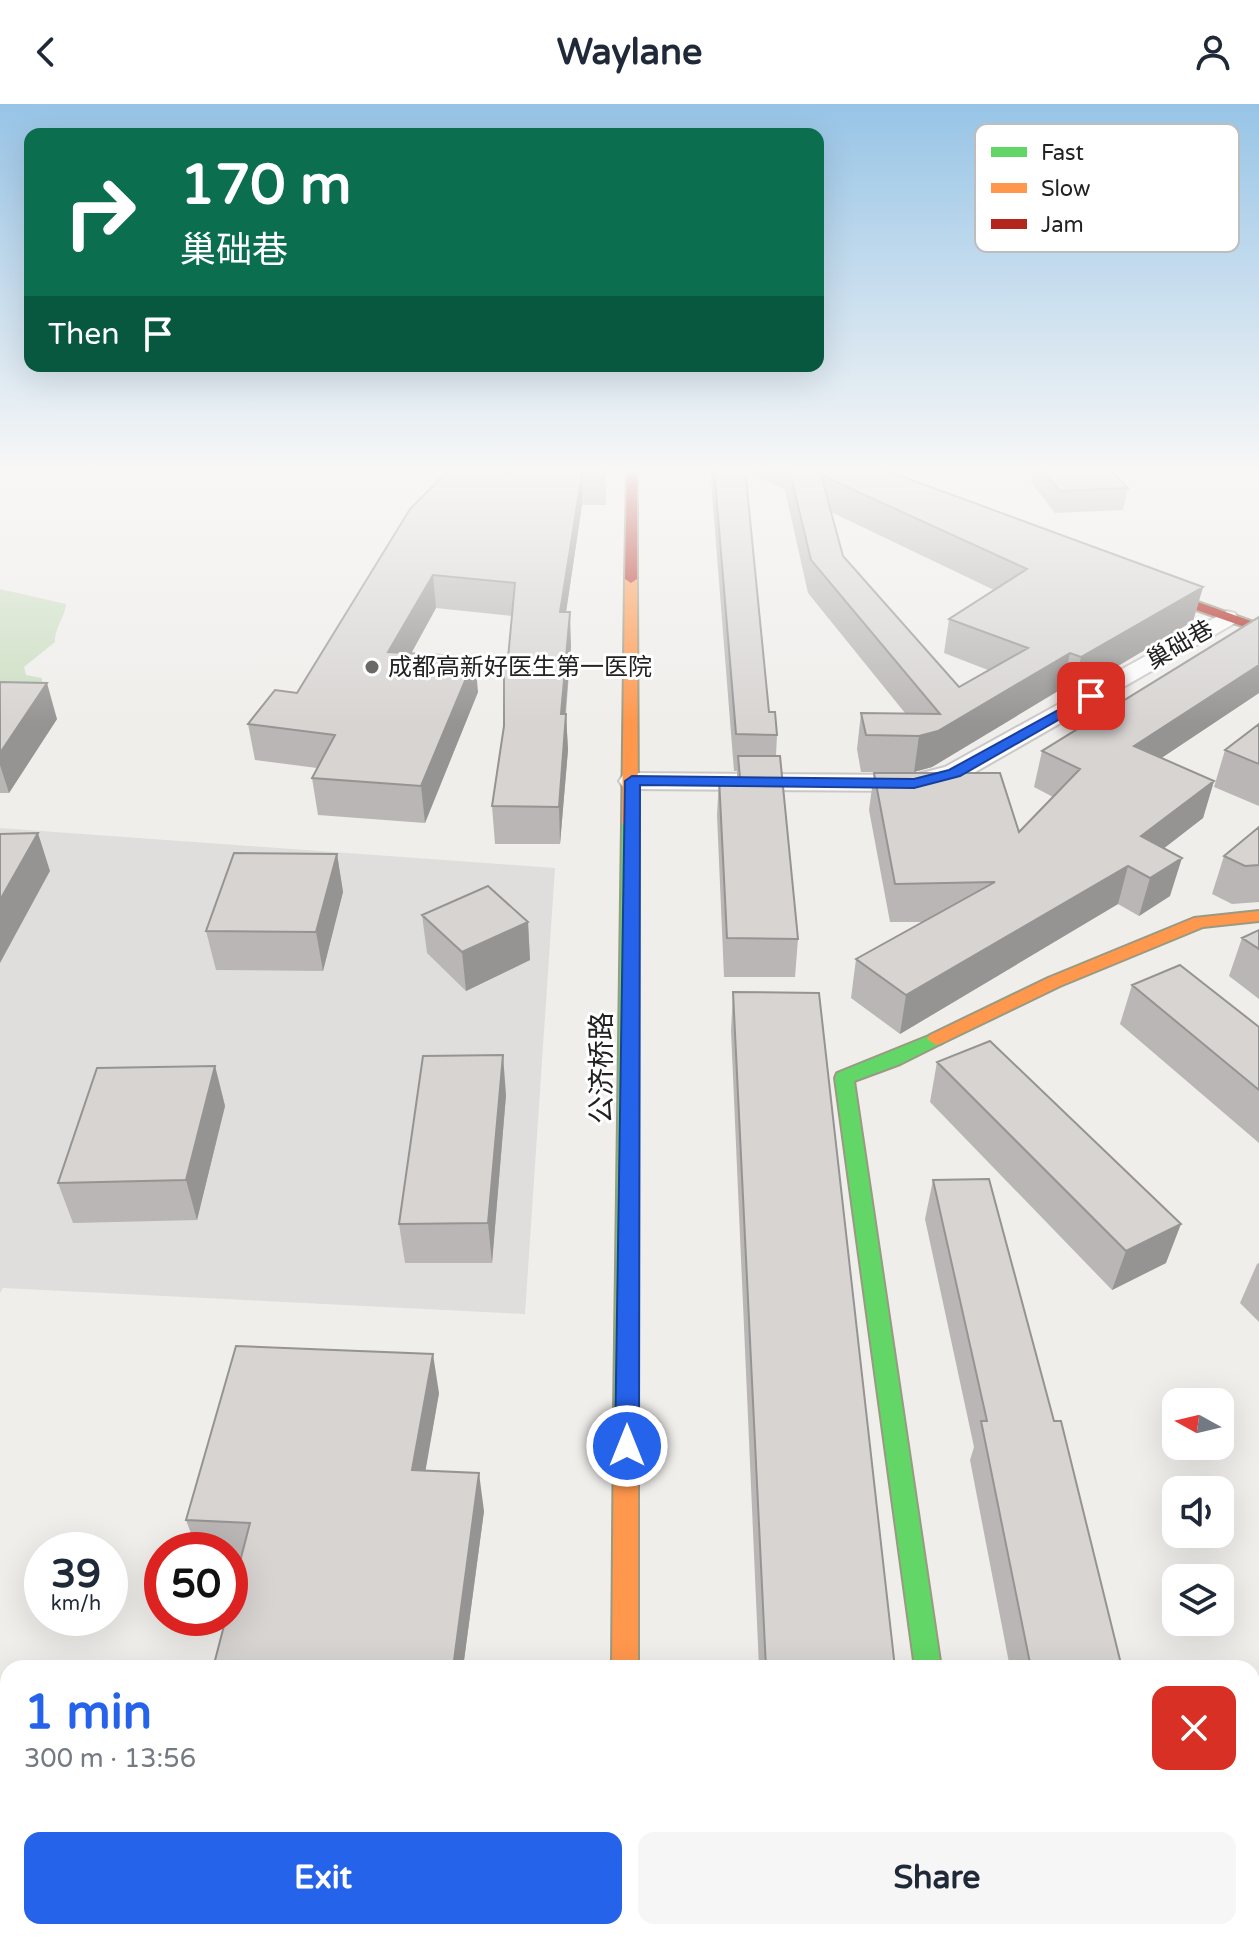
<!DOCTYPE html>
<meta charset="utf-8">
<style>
:root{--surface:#fff;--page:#f6f6f7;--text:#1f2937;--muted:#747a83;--accent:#2563eb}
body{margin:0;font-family:"Varela Round","Noto Sans SC",sans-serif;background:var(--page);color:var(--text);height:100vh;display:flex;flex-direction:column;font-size:30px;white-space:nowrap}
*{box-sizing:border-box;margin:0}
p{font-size:26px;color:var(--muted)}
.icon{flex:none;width:44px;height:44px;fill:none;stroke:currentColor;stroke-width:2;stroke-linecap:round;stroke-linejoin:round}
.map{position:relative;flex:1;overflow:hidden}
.side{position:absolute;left:0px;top:1556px;width:1260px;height:280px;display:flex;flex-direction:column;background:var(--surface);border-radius:24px 24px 0 0;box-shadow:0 8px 32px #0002}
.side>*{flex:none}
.hud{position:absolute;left:24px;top:24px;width:800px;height:244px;border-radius:16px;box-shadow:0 8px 32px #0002;background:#0b6e4f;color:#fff;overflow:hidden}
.needle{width:52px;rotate:278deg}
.fabs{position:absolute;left:1162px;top:1284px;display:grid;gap:16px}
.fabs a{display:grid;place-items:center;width:72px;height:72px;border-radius:16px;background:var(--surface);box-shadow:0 8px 32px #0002;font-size:40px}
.speed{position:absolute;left:24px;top:1428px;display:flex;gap:16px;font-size:40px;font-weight:700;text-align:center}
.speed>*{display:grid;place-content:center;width:104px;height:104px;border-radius:50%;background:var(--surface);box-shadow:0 8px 32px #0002;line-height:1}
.speed small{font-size:20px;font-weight:400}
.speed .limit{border:12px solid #d22;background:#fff;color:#111}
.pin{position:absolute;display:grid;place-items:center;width:68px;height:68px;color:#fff;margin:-34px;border-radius:16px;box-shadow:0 4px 12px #0006}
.me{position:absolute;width:88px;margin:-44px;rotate:0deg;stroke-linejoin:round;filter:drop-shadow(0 0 6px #0008)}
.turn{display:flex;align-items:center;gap:28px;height:168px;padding:0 24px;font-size:36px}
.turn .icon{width:104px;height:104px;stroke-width:2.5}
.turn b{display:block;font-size:56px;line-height:68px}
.then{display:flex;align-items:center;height:76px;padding:0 24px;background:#0003;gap:16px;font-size:30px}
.round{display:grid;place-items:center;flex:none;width:84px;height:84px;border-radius:16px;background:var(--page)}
.overview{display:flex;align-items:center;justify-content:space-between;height:136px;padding:0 24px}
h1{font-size:48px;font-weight:700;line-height:60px;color:var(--accent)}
.cta{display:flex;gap:16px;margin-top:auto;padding:16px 24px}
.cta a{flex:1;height:92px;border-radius:16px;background:var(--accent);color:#fff;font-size:32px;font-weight:700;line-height:92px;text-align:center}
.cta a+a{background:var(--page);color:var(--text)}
header{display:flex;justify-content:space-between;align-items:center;height:104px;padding:0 24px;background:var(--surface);font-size:36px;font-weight:700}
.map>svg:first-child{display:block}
.residential{fill:#dfdedc}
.forest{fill:#cbdec1}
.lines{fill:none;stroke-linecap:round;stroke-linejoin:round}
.street-casing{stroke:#c9c8c7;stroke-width:4}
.fast-casing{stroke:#999a82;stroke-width:4}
.slow-casing{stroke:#999a82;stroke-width:4}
.jam-casing{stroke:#999a82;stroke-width:4}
.street{fill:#fdfcfc;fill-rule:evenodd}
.fast{fill:#63d668;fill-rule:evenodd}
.slow{fill:#ff974d;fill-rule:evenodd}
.jam{fill:#b3261e;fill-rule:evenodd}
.wall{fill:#b9b6b5;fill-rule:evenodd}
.shaded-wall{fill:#969493}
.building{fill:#d7d4d2;stroke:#969493;stroke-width:2;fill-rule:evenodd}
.route{fill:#2563eb;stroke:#184099;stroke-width:2}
.poi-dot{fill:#6a6968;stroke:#fff;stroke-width:3}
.labels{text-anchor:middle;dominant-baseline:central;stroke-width:6;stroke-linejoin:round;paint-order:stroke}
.far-street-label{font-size:24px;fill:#222;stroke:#fff}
.far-poi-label{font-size:24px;fill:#222;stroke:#fff;text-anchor:start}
.street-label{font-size:28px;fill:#222;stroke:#fff}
.key{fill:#fff;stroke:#bdbdbd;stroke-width:2}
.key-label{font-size:22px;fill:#222}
</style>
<header><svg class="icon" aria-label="back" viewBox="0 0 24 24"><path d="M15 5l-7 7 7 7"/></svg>Waylane<svg class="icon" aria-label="person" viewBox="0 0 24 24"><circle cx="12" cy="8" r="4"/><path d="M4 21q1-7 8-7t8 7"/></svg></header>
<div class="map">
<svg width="1259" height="1836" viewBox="0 0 1259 1836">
<rect width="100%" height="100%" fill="#f0eeeb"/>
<path class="residential" d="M 0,724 L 555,764 L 525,1210 L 3,1184 L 0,1189 Z"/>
<path class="forest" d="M 0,485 L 66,500 C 65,514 54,524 55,538 L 24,563 L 26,571 L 42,574 L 42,586 L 0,608 Z"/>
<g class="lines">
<g class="street-casing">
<path id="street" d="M 1227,507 L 1235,509 L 1238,514 L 1235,519 L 963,675 L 914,687 L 632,685 L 623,683 L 619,677 L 623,671 L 632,669 L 914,671 L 945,663 Z"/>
</g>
<g class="fast-casing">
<path id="fast" d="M 630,715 L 638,720 L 638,1310 L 634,1317 L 626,1320 L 618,1317 L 614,1310 L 622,720 Z
M 936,929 L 942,931 L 945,935 L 942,939 L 900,960 L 854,977 L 941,1564 L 915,1564 L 835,974 L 837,969 Z
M 608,1828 L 638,1828 L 638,1836 L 608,1836 Z"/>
</g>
<g class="slow-casing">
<path id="slow" d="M 631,471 L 637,475 L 638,720 L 630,725 L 622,720 L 625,475 Z
M 1259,807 L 1259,817 L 1203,823 L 1060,882 L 942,939 L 936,941 L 927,935 L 930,931 L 1048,874 L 1194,814 Z
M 626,1300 L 634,1303 L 638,1310 L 638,1564 L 612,1564 L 614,1310 L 618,1303 Z"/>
</g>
<g class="jam-casing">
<path id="jam" d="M 627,364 L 637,364 L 637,475 L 631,479 L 625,475 Z
M 1137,479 L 1145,479 L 1259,520 L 1259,528 L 1137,485 Z"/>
</g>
<use href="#street" class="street"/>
<use href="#fast" class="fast"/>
<use href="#slow" class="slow"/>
<use href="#jam" class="jam"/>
</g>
<path class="wall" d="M 58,364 L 103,364 L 94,369 Z
M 605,364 L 606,401 L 582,401 L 566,508 L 571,542 L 566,610 L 568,646 L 560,740 L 495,740 L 492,702 L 504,622 L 508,554 L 512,512 L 436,504 L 411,550 L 478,588 L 425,719 L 318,711 L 312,674 L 317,664 L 255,656 L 248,620 L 297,589 L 410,405 Z
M 710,364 L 745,364 L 769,608 L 777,631 L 776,652 L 798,835 L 795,873 L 724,873 L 717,711 L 719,674 L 737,674 L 737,667 L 734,667 Z
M 754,364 L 879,364 L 1203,483 L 1193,517 L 1073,589 L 1063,584 L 932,663 L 914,668 L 861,668 L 857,645 L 861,609 L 905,609 L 808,489 L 785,386 L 754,371 ZM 831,408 L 994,486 L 949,515 L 944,549 L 988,566 L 959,583 L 843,452 Z
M 1034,364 L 1108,364 L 1128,384 L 1123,406 L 1055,409 L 1031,378 Z
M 1259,513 L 1259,589 L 1161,654 L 1214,677 L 1203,714 L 1164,744 L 1170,792 L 1139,812 L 1118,800 L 900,930 L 851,894 L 856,855 L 924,818 L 890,818 L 869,706 L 874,669 L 1019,728 L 1053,693 L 1034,683 L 1042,647 Z
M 0,578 L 57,615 L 9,689 L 0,689 Z
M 1259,620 L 1259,702 L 1214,683 L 1225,646 Z
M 1259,723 L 1259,798 L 1232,800 L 1212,790 L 1224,752 Z
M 337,750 L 343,788 L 323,867 L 216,866 L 206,827 Z
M 422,811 L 528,818 L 530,856 L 466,887 L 427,849 Z
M 1259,826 L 1259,895 L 1229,872 L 1242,834 Z
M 1132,881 L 1259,923 L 1259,1039 L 1120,920 Z
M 733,888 L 895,1564 L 759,1564 L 731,927 Z
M 937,958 L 1166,1159 L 1112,1186 L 930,998 Z
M 215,962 L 225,1002 L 197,1116 L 73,1119 L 58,1079 Z
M 506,991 L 492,1159 L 405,1159 L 399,1120 Z
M 933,1076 L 1054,1317 L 1122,1564 L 1010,1564 L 970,1356 L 974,1343 L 925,1115 Z
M 1259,1159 L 1259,1218 L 1240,1199 L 1257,1160 Z
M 439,1289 L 425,1367 L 484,1407 L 463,1564 L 213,1564 L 240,1455 L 230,1455 L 230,1446 L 197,1446 L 186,1416 Z
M 771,1828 L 925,1828 L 926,1836 L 771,1836 Z
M 1061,1828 L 1187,1828 L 1189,1836 L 1062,1836 Z"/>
<path class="shaded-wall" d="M 92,364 L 103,364 L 94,369 Z
M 582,370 L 582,401 L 561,542 L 560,508 Z
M 433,471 L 436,504 L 392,584 L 388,548 Z
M 1203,483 L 1193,517 L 1073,589 L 1081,553 Z
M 570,508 L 571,542 L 562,646 L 561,610 Z
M 1070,549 L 1063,584 L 932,663 L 914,668 L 919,632 Z
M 475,553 L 478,588 L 425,719 L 421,682 Z
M 1259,561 L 1259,589 L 1124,679 L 1134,642 Z
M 47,579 L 57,615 L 9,689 L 0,661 L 0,649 Z
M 566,610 L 568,646 L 560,740 L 559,703 Z
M 1214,677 L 1203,714 L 1136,766 L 1141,732 Z
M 38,729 L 50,767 L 0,859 L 0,796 Z
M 337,750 L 343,788 L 323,867 L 316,828 Z
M 1182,754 L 1170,792 L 1139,812 L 1150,774 Z
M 1128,762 L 1118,800 L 900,930 L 906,891 Z
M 528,818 L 530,856 L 466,887 L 462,848 Z
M 503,951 L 506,991 L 492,1159 L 488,1119 Z
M 215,962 L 225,1002 L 197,1116 L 186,1076 Z
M 1181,1120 L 1166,1159 L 1112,1186 L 1126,1147 Z
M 433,1250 L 439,1289 L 419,1404 L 412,1366 Z
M 479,1369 L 484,1407 L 463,1564 L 453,1564 Z
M 398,1828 L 407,1828 L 410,1836 L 395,1836 Z"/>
<path class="building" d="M 451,364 L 605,364 L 606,370 L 582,370 L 560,508 L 570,508 L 561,610 L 566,610 L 559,703 L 492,702 L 504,622 L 504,554 L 508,554 L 515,479 L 433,471 L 388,548 L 475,553 L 421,682 L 312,674 L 335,631 L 248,620 L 275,586 L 297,589 L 410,405 Z
M 714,364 L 745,364 L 769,608 L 775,608 L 777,631 L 736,630 Z
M 789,364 L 879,364 L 1203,483 L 1081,553 L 1070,549 L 938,627 L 919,632 L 866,631 L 861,609 L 940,610 L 811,456 ZM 821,371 L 1027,465 L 949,515 L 1028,544 L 959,583 L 843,452 Z
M 1041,364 L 1108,364 L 1128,384 L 1060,387 Z
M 1259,513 L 1259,561 L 1134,642 L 1214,677 L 1141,732 L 1182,754 L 1150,774 L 1128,762 L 906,891 L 856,855 L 995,778 L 895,780 L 874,669 L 1000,669 L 1019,728 L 1080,665 L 1042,647 Z
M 0,578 L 47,579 L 0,649 Z
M 1259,620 L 1259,660 L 1225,646 Z
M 738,652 L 780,652 L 798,835 L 727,834 L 719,674 L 740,674 Z
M 1259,723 L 1259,761 L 1245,762 L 1224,752 Z
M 38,729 L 0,796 L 0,730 Z
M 234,749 L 337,750 L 316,828 L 206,827 Z
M 488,782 L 528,818 L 462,848 L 422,811 Z
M 1259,826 L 1259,845 L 1242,834 Z
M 1180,861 L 1259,923 L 1259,986 L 1132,881 Z
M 733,888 L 819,889 L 895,1564 L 766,1564 Z
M 990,937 L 1181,1120 L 1126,1147 L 937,958 Z
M 503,951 L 488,1119 L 399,1120 L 423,952 Z
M 215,962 L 186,1076 L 58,1079 L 97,964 Z
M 989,1075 L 1054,1317 L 1061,1317 L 1122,1564 L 1031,1564 L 981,1317 L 987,1317 L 933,1076 Z
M 236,1242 L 433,1250 L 412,1366 L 479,1369 L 453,1564 L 213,1564 L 226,1514 L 230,1514 L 230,1496 L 250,1419 L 186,1416 Z
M 28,1828 L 398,1828 L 395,1836 L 24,1836 Z
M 778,1828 L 925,1828 L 926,1836 L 779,1836 Z
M 1084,1828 L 1187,1828 L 1189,1836 L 1086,1836 Z"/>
<linearGradient id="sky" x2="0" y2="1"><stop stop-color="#97c4e6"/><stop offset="0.59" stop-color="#f8f7f6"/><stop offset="1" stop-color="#f8f7f6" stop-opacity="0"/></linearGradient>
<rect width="1259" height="621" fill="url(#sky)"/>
<path class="route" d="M 1091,588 L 1095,589 L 1095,595 L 960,672 L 914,684 L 640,681 L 639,1342 L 636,1350 L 627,1353 L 619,1350 L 615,1342 L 625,677 L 632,672 L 914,675 L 949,666 Z"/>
<circle class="poi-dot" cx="372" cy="563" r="8"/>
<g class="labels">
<g class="far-street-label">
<text transform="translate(1180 541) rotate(-30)">巢础巷</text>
</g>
<g class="far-poi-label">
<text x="388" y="563">成都高新好医生第一医院</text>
</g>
<g class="street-label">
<text transform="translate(602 964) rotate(-90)">公济桥路</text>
</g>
</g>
<rect x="975" y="20" width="264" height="128" rx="12" class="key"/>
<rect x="991" y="43" width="36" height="10" fill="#63d668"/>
<rect x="991" y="79" width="36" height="10" fill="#ff974d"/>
<rect x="991" y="115" width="36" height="10" fill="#b3261e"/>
<g class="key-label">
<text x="1041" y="56">Fast</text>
<text x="1041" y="92">Slow</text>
<text x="1041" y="128">Jam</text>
</g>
</svg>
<div class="fabs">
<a><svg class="needle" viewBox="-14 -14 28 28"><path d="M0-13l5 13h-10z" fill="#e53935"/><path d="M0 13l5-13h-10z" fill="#747a83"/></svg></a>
<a><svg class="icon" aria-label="sound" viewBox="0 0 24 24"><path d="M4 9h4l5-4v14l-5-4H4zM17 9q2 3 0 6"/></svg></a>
<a><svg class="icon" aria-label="layers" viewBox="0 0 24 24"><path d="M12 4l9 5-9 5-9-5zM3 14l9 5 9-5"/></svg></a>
</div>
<div class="speed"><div>39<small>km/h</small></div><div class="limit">50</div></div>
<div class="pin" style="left:1091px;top:592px;background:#d93025"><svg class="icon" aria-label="arrive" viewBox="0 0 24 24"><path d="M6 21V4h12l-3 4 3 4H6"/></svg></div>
<svg class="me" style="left:627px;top:1342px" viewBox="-20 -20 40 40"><circle r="17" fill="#2563eb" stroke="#fff" stroke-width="3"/><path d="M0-11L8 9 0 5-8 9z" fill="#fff"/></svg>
<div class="hud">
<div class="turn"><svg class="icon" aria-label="right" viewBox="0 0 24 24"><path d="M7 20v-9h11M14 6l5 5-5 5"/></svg><div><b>170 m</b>巢础巷</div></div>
<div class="then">Then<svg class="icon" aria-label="arrive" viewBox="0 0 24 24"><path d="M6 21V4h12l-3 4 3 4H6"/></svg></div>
</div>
<section class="side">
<div class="overview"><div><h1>1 min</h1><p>300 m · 13:56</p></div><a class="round" style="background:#d93025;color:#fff"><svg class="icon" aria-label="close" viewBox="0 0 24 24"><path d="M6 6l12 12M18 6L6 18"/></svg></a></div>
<div class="cta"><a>Exit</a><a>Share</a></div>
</section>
</div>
